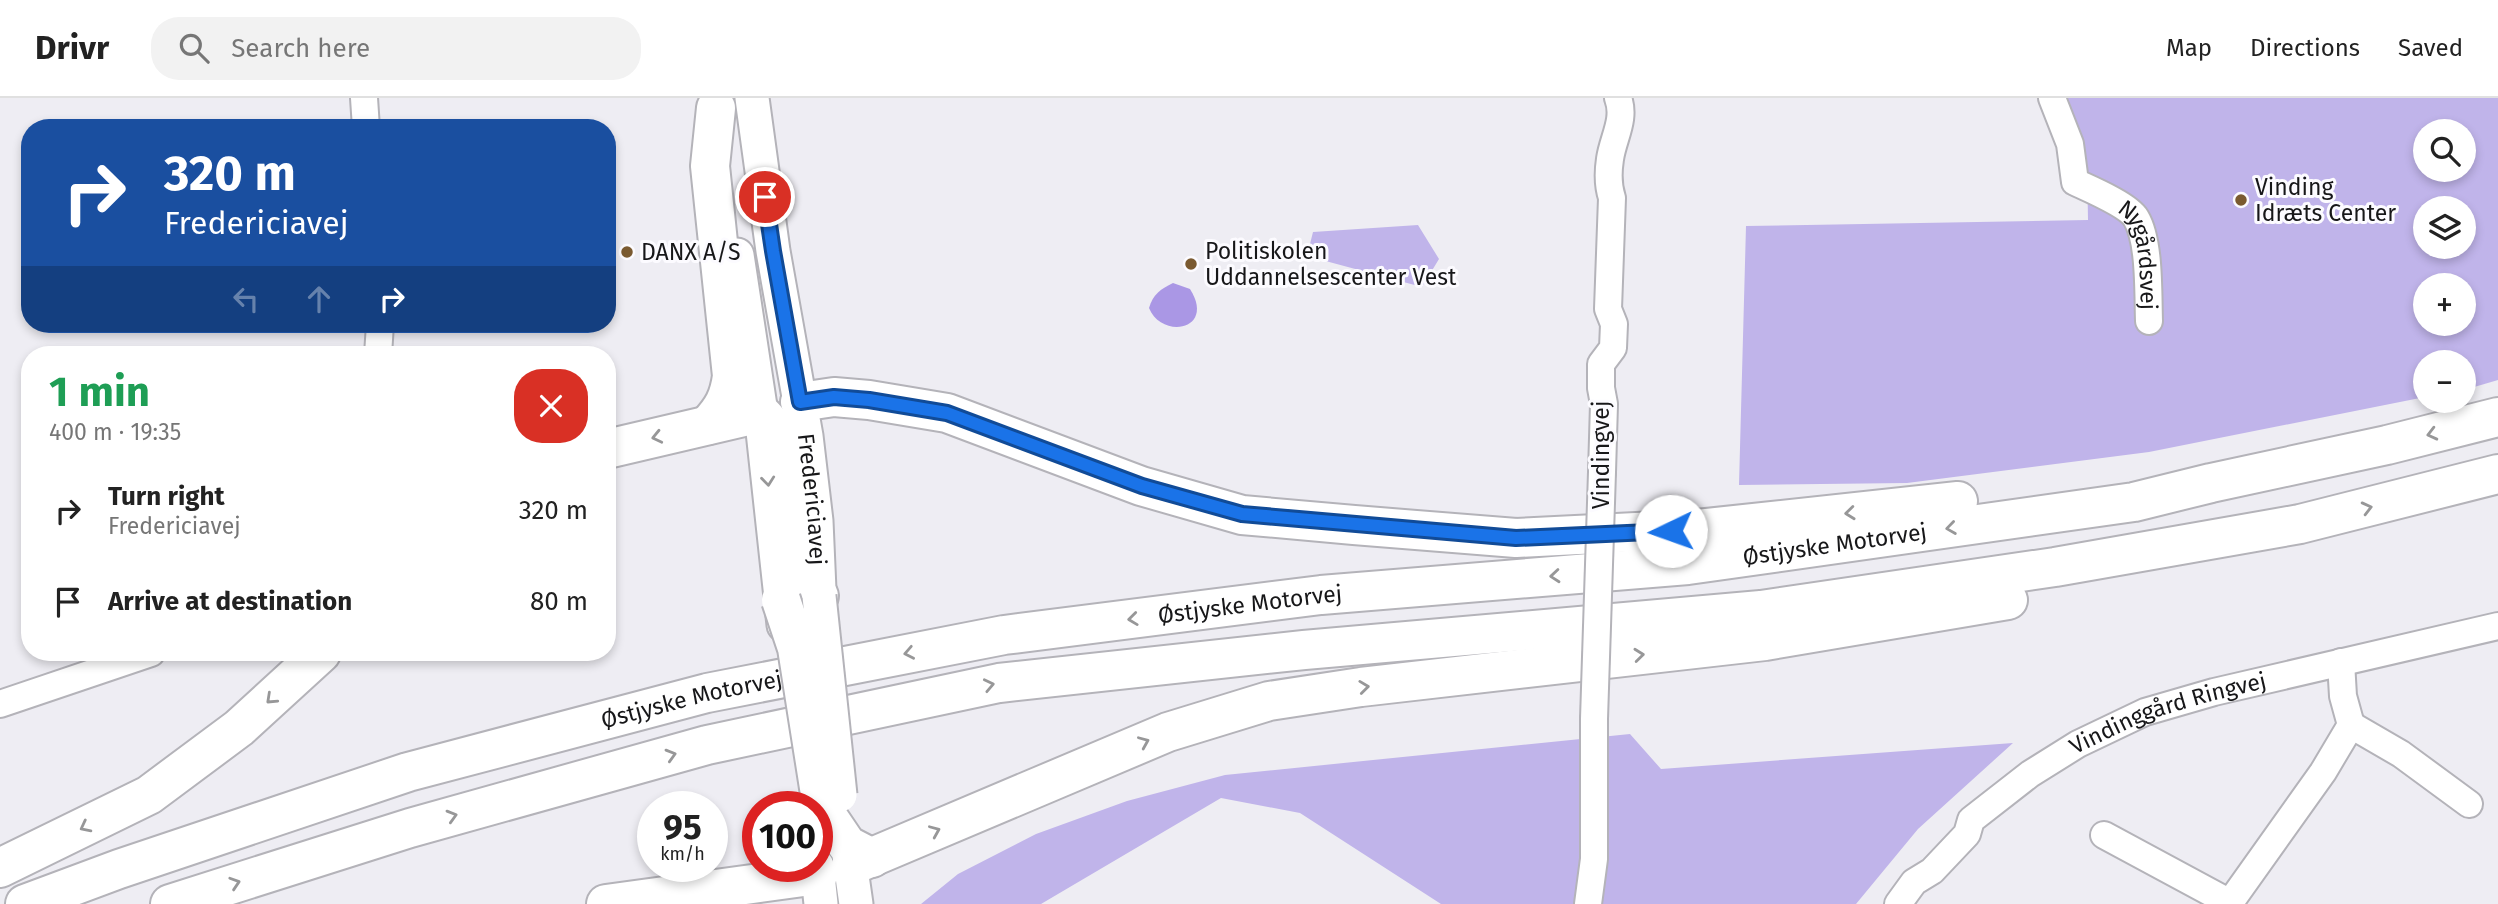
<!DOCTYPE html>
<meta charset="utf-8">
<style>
:root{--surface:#fff;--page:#f2f2f2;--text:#222;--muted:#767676;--line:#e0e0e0}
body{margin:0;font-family:"Fira Sans",sans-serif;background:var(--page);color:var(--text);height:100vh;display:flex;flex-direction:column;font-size:26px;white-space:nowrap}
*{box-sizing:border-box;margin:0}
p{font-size:23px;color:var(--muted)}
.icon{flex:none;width:38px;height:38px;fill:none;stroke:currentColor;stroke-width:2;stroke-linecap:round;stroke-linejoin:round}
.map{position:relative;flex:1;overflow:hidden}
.drawer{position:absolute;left:21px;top:248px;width:595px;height:315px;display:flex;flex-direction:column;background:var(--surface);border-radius:28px;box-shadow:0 4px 10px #0003}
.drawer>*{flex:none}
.top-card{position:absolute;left:21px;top:21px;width:595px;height:214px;border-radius:28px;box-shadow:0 4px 10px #0003;background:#1a4fa0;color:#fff;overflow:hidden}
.tools{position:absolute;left:2413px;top:21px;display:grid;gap:14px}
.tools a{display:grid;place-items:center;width:63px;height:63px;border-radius:50%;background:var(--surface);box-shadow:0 4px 10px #0003;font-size:35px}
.speed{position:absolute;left:637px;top:693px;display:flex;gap:14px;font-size:35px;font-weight:700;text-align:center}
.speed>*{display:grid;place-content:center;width:91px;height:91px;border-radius:50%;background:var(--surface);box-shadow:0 4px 10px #0003;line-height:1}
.speed small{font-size:18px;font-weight:400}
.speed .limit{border:10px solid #d22;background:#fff;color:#111}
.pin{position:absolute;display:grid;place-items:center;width:60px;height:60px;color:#fff;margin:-30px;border:4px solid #fff;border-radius:50%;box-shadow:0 2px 7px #0007}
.me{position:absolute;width:77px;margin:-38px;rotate:267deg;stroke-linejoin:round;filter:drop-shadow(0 0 5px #0008)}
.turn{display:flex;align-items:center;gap:24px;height:147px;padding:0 28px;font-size:32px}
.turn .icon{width:91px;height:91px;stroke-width:2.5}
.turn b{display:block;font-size:49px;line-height:60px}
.lanes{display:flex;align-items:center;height:66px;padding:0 28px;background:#0003;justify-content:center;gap:35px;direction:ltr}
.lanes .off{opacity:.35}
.round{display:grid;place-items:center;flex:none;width:74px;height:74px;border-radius:28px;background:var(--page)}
.overview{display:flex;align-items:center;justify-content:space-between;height:119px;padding:0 28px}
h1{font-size:42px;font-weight:700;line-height:52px;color:#1e9e55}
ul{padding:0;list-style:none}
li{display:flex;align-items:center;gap:21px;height:91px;padding:0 28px}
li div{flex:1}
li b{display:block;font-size:26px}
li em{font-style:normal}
header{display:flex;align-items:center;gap:42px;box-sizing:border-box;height:98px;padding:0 35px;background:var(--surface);border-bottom:2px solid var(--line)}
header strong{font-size:33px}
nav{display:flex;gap:38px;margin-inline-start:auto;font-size:24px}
.search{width:490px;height:63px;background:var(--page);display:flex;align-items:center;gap:18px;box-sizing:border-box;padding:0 24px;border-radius:28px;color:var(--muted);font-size:26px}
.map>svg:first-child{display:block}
.green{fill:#c0b4ea;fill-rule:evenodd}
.water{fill:#aa97e5}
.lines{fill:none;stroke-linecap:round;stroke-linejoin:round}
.minor-casing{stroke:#b4b3b9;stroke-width:30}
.major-casing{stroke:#b4b3b9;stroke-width:37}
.highway-casing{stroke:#b4b3b9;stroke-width:42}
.minor{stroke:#fff;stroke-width:26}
.major{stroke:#fff;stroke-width:33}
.highway{stroke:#fff;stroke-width:38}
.minor-bridge-casing{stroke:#b4b3b9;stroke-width:30;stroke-linecap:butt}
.major-bridge-casing{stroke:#b4b3b9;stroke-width:37;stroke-linecap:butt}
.highway-bridge-casing{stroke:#b4b3b9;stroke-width:42;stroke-linecap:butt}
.minor-bridge{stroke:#fff;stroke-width:26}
.major-bridge{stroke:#fff;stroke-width:33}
.highway-bridge{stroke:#fff;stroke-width:38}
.oneway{stroke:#979798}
.route-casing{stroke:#114b97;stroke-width:18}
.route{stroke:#1a73e8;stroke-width:12}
.poi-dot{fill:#7a5a30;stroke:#fcfbff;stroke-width:2.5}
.labels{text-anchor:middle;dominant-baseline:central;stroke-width:6;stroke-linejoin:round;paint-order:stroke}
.poi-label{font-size:23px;fill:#171719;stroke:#fcfbff;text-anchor:start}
.street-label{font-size:23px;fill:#171719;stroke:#fcfbff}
</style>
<header>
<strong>Drivr</strong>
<div class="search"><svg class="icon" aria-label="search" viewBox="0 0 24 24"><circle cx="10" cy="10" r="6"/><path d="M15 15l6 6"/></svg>Search here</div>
<nav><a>Map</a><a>Directions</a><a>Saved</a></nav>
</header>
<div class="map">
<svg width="2498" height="806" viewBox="0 0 2498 806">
<rect width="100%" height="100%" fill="#eeedf3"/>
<path class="green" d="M 2062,0 L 2498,0 L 2498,282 L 2464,292 L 2464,264 L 2426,264 L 2425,299 L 2149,354 L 1907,385 L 1739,387 L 1746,128 L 2088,122 L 2087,64 ZM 2426,33 L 2464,33 L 2464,72 L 2426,72 ZM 2426,110 L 2464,110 L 2464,149 L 2426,149 ZM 2426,187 L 2464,187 L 2464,226 L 2426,226 Z
M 1418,127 L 1439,161 L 1422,189 L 1307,158 L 1313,134 Z
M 1630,636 L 1661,671 L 2013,645 L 1918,731 L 1856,806 L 1441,806 L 1300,715 L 1221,700 L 1041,806 L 921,806 L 958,776 L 1036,736 L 1127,703 L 1225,677 Z"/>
<path class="water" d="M 1173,185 L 1190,191 C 1216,232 1162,242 1149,210 C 1153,196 1161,191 1173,185 Z"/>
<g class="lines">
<g class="minor-casing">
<g id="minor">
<path d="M 364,0 L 366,30"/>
<path id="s1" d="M 2052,0 L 2070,46 L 2075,84 C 2090,91 2128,107 2136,120 C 2150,143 2148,196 2149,223"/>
<path d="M 378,257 L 380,226"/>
<path d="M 1602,374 L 1604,306 L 1601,290 L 1601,266 L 1613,250 L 1614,226 L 1608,211 L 1612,100 C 1608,88 1608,74 1610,61 C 1613,40 1626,21 1618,0"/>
<path d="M 0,606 L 151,555"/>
<path d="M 2351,627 L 2401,656 L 2469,706"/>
<path d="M 2104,737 L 2232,806"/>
<path d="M 1588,806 L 1594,761 L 1594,621"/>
<path id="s2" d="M 1898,806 L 1914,784 L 1932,773 L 1967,736 L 1971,722 L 2030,676 L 2078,646 L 2145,614 L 2214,594 L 2498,528"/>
<path d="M 2229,806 L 2323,674 L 2351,627 L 2343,598 L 2341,564"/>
</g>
</g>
<g class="major-casing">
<g id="major">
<path id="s3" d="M 752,0 L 773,153 L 806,338 L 816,423 L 819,492"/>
<path d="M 737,157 L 761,315 L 784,527"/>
<path d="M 847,743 L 856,806"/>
<path d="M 817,768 L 821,806"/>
</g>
</g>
<g class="highway-casing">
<g id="highway">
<path d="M 800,304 L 834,299 L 869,302 L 947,315 L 1141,388 L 1242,417 L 1354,427 L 1516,440 L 1697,431 L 1958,403"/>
<path d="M 708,327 C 723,311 729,300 732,278 L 710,68 L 716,10"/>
<path d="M 607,351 L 761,315 C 802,355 789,414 801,465 C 804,476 814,488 819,498"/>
<path d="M 820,696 L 824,713 L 847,747 L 872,760"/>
<path d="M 851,768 L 1168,634 L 1269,603 L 1361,589 L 1765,543 L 2008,502"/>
<path d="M 0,770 L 149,697 L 239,630 L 321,555"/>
<path id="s4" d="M 25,806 L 119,771 L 408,674 L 707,595 L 1004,537 L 1321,497 L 1688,467 L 2134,404 L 2211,385 L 2387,347 L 2498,319"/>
<path d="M 170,806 L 410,730 L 707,647 L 999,585 L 1304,552 L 1761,512 L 2055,469 L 2300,426 L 2498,376"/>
<path d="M 606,806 L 818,777"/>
</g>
</g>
<use href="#minor" class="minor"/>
<use href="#major" class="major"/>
<use href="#highway" class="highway"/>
<g class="minor-bridge-casing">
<path id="minor-bridge" d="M 1594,621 L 1602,374"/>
</g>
<g class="major-bridge-casing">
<path id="major-bridge" d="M 819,498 L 840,697"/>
</g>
<g class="highway-bridge-casing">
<path id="highway-bridge" d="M 781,502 L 797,550 L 820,696"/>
</g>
<use href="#minor-bridge" class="minor-bridge"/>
<use href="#major-bridge" class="major-bridge"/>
<use href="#highway-bridge" class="highway-bridge"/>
</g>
<defs><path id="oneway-chevron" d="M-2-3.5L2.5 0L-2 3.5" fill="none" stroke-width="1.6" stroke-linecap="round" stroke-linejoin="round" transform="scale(1.75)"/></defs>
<g class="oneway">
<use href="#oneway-chevron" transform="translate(2432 336) rotate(166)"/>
<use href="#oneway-chevron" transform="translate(657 339) rotate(167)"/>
<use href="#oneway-chevron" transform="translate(768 383) rotate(84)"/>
<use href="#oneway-chevron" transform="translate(2367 410) rotate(-14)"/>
<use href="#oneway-chevron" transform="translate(1850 415) rotate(174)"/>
<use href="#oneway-chevron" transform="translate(1951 430) rotate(172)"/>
<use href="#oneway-chevron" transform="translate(1555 478) rotate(175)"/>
<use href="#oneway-chevron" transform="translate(1133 521) rotate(173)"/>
<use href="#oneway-chevron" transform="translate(909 555) rotate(169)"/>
<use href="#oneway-chevron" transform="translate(1639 557) rotate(-6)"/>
<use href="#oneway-chevron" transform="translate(989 587) rotate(-12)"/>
<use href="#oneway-chevron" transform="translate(1364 589) rotate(-7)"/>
<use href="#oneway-chevron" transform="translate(271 601) rotate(137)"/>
<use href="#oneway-chevron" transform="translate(1144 644) rotate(-23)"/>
<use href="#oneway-chevron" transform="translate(671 657) rotate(-16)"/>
<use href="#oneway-chevron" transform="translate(452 718) rotate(-16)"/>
<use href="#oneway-chevron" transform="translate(85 729) rotate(153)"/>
<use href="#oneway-chevron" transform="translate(935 733) rotate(-23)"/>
<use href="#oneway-chevron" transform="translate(235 785) rotate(-18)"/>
</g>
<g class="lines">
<g class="route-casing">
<path id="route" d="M 765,99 L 773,153 L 800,304 L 834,299 L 869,302 L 947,315 L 1142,388 L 1242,416 L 1516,440 L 1671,433"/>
</g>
<use href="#route" class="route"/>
</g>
<g class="poi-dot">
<circle cx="2241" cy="102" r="7"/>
<circle cx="627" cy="154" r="7"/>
<circle cx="1191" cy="166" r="7"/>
</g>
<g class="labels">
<g class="poi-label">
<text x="2255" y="89">Vinding<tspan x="2255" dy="26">Idræts Center</tspan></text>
<text x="1205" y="153">Politiskolen<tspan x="1205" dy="26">Uddannelsescenter Vest</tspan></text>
<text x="641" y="154">DANX A/S</text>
</g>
<g class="street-label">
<text stroke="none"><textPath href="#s1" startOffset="196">Nygårdsvej</textPath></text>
<text transform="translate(1601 357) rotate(-90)">Vindingvej</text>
<text stroke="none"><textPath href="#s3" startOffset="406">Fredericiavej</textPath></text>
<text stroke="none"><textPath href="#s4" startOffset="1853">Østjyske Motorvej</textPath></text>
<text stroke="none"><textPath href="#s4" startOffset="1265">Østjyske Motorvej</textPath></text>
<text stroke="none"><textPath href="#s4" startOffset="698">Østjyske Motorvej</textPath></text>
<text stroke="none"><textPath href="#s2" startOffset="341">Vindinggård Ringvej</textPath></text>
</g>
</g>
</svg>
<div class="tools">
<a><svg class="icon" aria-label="search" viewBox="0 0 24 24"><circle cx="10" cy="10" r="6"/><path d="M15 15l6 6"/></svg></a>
<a><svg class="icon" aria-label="layers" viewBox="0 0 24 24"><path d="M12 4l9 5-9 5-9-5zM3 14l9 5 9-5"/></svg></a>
<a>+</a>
<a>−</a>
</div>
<div class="speed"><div>95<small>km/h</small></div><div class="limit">100</div></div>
<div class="pin" style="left:765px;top:99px;background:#d93025"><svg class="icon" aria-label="arrive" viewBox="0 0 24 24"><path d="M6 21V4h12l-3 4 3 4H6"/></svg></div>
<svg class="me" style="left:1671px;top:433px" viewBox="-20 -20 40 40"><circle r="19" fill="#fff"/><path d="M0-13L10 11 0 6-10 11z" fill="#1a73e8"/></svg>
<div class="top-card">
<div class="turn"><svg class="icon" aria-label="right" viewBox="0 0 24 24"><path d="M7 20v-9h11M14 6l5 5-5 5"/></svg><div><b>320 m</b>Fredericiavej</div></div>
<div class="lanes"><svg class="icon off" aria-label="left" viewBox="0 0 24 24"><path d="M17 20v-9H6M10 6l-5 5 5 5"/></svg><svg class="icon off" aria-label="ahead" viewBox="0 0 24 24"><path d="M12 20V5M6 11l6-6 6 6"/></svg><svg class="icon" aria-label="right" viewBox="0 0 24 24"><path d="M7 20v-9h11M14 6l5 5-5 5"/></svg></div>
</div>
<section class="drawer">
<div class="overview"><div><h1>1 min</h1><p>400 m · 19:35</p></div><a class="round" style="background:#d93025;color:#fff"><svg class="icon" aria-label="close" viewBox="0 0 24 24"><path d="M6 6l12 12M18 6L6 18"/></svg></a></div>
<ul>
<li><svg class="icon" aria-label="right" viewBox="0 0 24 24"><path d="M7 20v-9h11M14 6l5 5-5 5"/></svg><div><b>Turn right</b><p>Fredericiavej</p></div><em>320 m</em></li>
<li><svg class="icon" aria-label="arrive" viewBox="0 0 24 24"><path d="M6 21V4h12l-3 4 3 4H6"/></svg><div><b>Arrive at destination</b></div><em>80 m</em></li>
</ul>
</section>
</div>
